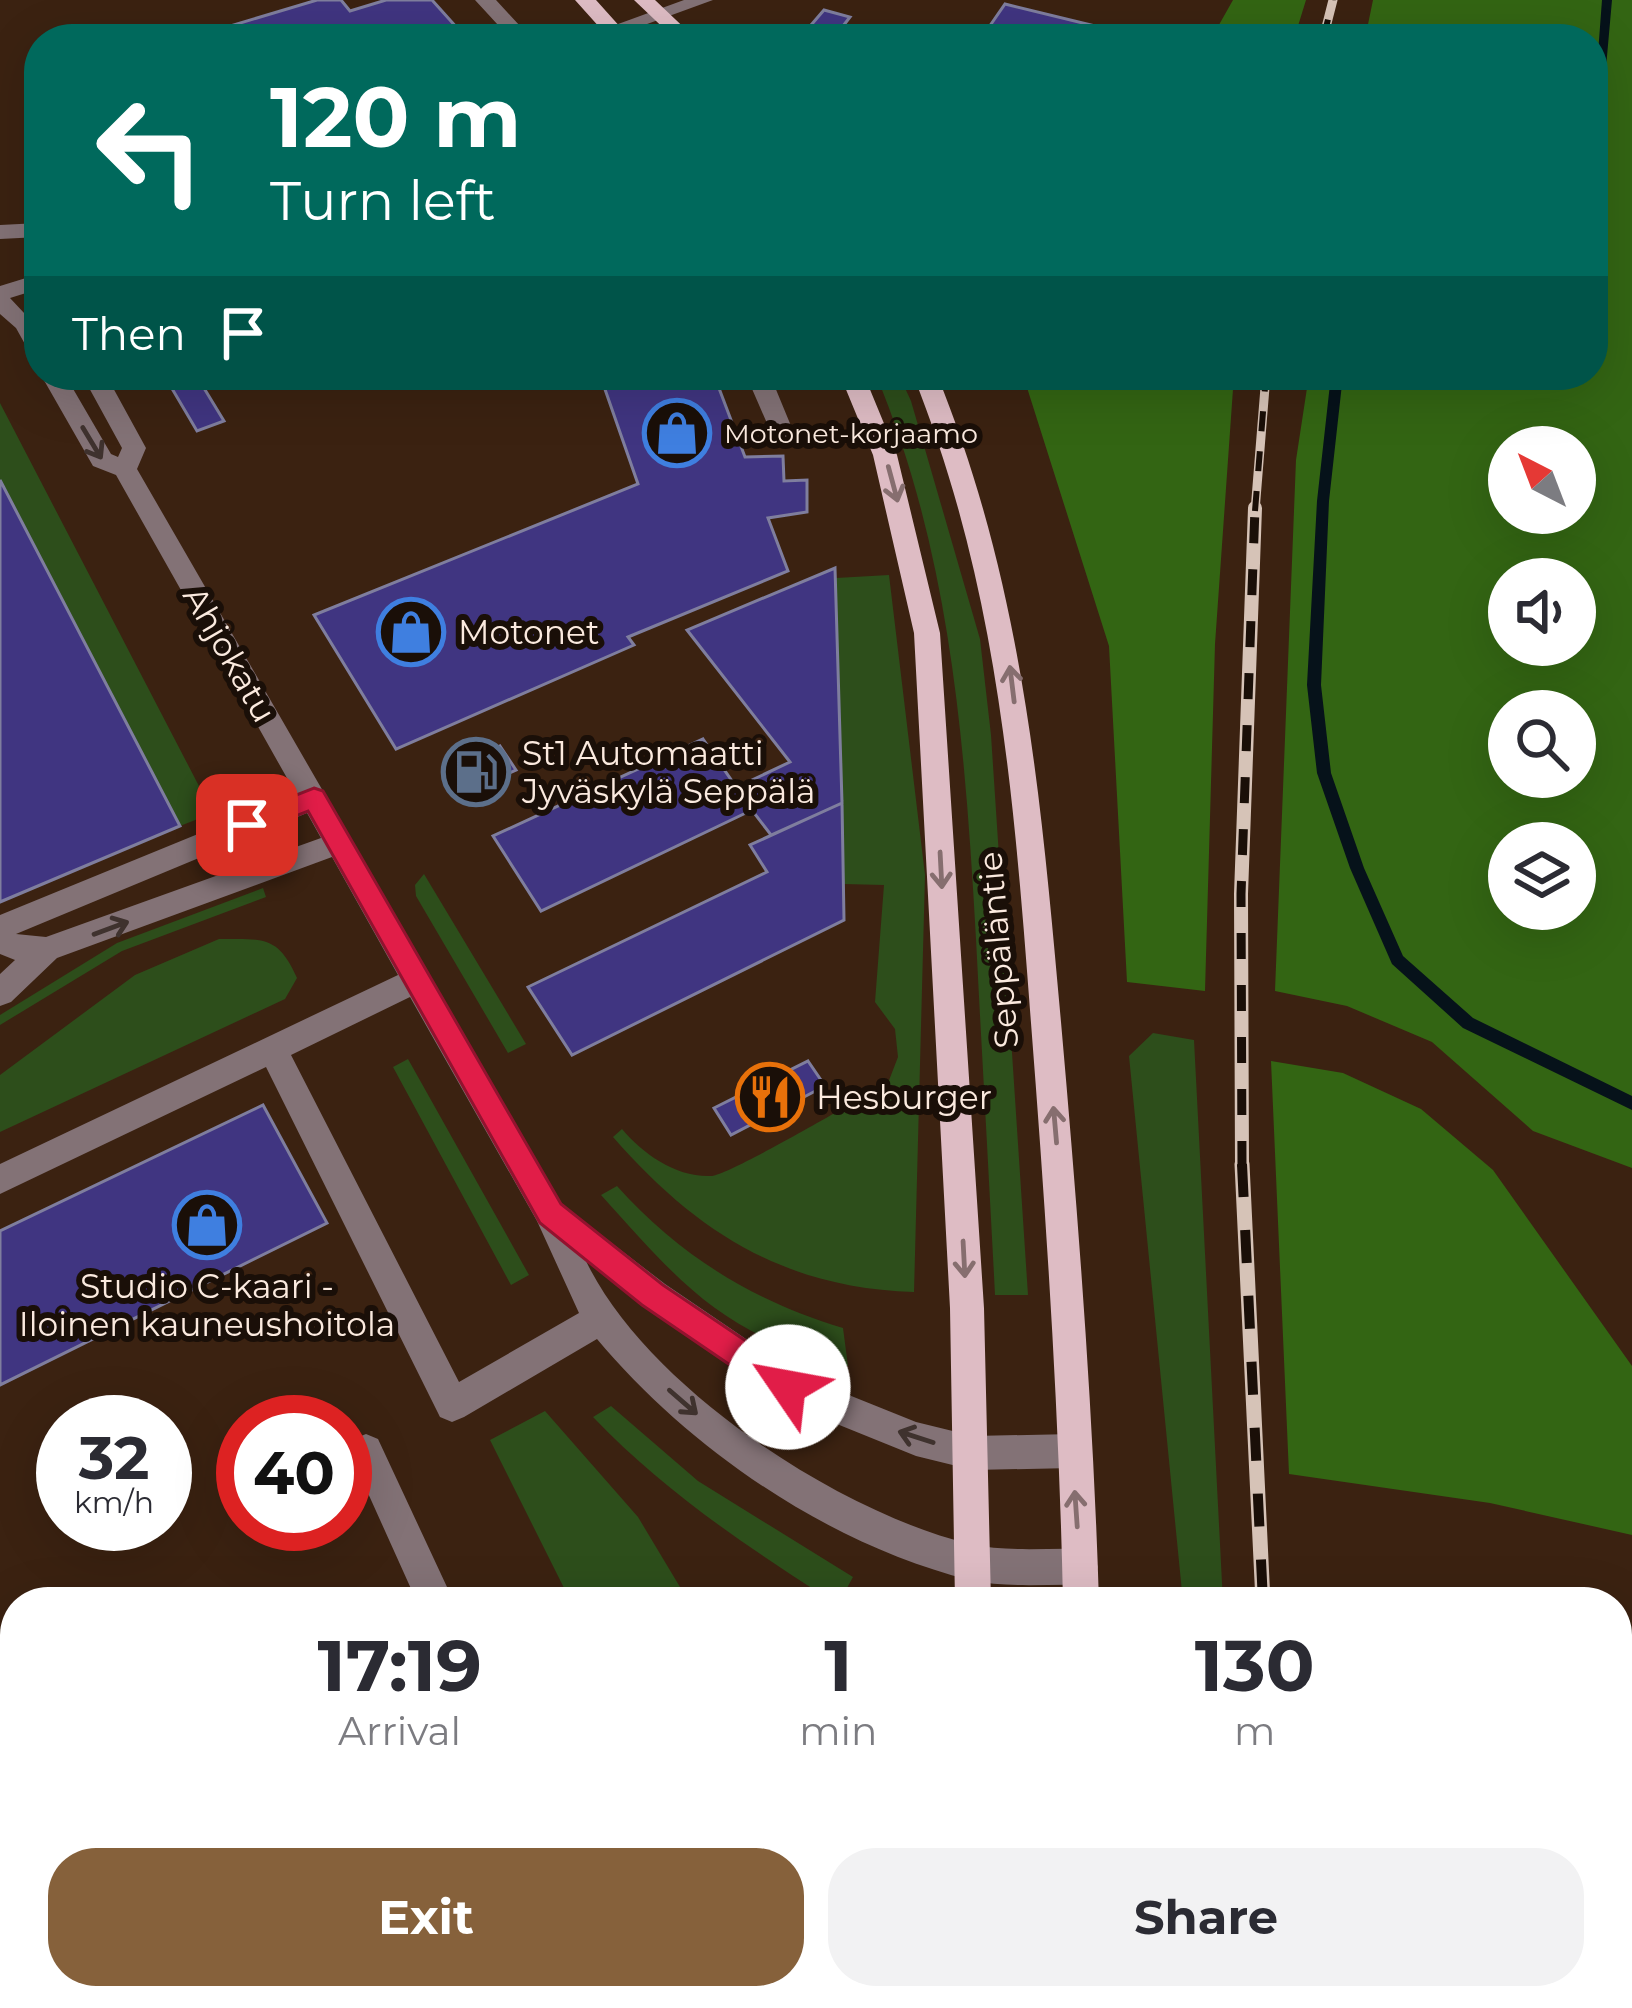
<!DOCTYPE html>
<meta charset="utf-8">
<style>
:root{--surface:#fff;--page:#f2f2f3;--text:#2b2b33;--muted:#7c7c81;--accent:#86613b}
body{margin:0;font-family:Montserrat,sans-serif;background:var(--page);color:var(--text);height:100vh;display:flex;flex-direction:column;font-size:45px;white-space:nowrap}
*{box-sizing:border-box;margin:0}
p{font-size:39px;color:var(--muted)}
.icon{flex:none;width:66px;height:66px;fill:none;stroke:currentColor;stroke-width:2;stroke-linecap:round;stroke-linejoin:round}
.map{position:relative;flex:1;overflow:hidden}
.details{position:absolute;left:0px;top:1587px;width:1632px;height:423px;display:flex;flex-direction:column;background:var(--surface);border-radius:48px 48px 0 0;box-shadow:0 12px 48px #0002}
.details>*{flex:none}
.guide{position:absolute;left:24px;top:24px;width:1584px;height:366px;border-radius:48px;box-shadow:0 12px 48px #0002;background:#00695c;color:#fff;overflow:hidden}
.needle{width:78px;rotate:318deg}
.fabs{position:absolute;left:1488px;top:426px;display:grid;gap:24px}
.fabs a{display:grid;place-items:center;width:108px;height:108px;border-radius:50%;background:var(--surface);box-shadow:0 12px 48px #0002;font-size:60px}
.speed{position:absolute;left:36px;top:1395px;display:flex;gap:24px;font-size:60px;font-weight:700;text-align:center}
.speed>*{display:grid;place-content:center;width:156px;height:156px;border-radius:50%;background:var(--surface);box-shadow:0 12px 48px #0002;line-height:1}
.speed small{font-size:30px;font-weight:400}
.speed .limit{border:18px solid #d22;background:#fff;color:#111}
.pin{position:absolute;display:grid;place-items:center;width:102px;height:102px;color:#fff;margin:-51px;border-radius:24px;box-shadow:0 6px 18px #0006}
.me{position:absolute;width:132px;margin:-66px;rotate:303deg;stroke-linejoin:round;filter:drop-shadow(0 0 9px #0008)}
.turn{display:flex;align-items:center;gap:42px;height:252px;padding:0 48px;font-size:54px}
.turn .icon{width:156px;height:156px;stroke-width:2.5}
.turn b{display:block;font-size:84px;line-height:102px}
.then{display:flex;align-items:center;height:114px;padding:0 48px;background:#0003;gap:24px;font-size:45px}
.eta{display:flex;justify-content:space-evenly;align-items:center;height:204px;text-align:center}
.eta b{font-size:72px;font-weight:700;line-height:84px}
.button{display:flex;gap:24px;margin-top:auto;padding:24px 48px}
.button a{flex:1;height:138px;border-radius:48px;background:var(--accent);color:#fff;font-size:48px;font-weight:700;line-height:138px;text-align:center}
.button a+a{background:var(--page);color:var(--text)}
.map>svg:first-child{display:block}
.green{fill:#2d4e1b}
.forest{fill:#336513;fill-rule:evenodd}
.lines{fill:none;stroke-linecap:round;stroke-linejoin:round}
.stream{fill:#06121a;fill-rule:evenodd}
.building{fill:#403581;stroke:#7f7e9e;stroke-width:3}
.minor{fill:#837276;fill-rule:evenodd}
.major{fill:#debcc4;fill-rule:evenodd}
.rail-far2-casing{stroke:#d6c3b7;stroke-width:9}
.rail-far1-casing{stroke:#d6c3b7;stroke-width:14}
.rail-casing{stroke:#d6c3b7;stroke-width:15}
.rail-far2{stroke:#1a0f08;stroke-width:6;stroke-dasharray:20;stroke-linecap:butt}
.rail-far1{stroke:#1a0f08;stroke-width:9;stroke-dasharray:26;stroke-linecap:butt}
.rail{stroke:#1a0f08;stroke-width:10;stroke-dasharray:33;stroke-linecap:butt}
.oneway{stroke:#3f322e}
.oneway2{stroke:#866e6f}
.route{fill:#e11d48;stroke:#92132f;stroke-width:3}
.labels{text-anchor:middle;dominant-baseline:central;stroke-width:12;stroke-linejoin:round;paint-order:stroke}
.far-poi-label{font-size:27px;fill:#fbeadf;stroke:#1a0f08;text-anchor:start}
.poi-label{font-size:33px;fill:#fbeadf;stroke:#1a0f08;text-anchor:start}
.street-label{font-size:33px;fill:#fbeadf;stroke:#1a0f08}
</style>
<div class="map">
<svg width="1632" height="2008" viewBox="0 0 1632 2008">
<rect width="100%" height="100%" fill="#3b2211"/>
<path class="green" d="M 876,375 L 899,375 L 911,401 L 980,639 L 991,735 L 1028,1295 L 995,1295 C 989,1176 982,1057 976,939 C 965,746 951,555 876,375 Z
M 0,403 L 213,813 L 180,826 L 0,480 Z
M 889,575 L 925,875 L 914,1292 C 785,1288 697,1233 613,1137 L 622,1129 C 643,1154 677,1178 712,1176 C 732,1174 860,1098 888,1083 L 898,1057 L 895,1029 L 875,1002 L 884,885 L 843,884 L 836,578 Z
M 424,874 L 526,1044 L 508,1053 L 416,896 L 415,885 Z
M 263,888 L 266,897 L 122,951 L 0,1025 L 0,1015 L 117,943 Z
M 219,939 C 263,939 278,935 297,978 L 285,999 L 0,1132 L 0,1075 L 135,975 Z
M 1153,1033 L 1194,1040 L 1223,1602 L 1183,1602 L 1129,1056 Z
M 408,1059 L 529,1275 L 511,1285 L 393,1067 Z
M 617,1186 C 680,1256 753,1301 843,1328 L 848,1366 C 724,1336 683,1286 601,1195 Z
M 611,1406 L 698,1481 L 853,1577 L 842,1597 L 824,1596 C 740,1542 662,1489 593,1417 Z
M 545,1411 L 638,1517 L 689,1602 L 571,1602 L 490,1440 Z
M 766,1995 L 889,1995 L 892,2008 L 772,2008 Z"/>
<path class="forest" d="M 1233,0 L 1306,0 L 1294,39 L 1211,39 Z
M 1373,0 L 1632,0 L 1632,1168 L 1533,1131 L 1432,1042 L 1347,1006 L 1275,991 L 1296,460 L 1309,375 L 1593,375 L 1593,39 L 1365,39 ZM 1509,447 L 1575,447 L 1575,513 L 1509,513 ZM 1509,579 L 1575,579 L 1575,645 L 1509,645 ZM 1509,711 L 1575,711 L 1575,777 L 1509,777 ZM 1509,843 L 1575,843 L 1575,909 L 1509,909 Z
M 1023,375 L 1234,375 L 1215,644 L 1205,991 L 1127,982 L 1109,646 Z
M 1271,1061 L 1343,1073 L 1421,1109 L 1493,1170 L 1632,1366 L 1632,1535 L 1490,1503 L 1289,1474 Z"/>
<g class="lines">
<path class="stream" d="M 1602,0 L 1612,0 L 1603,101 L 1598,117 L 1593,120 Z
M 1331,375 L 1343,375 L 1329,501 L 1321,685 L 1331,773 L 1364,868 L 1403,956 L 1473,1018 L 1632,1096 L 1632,1110 L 1463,1028 L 1392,964 L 1350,868 L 1317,773 L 1307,685 L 1317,501 Z"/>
</g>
<path class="building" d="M 317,0 L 341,0 L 350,11 L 386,0 L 432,0 L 467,39 L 187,39 Z
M 1005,4 L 1132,35 L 1129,39 L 1000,39 L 1004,34 L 987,30 Z
M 824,10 L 850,17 L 833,39 L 799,39 Z
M 164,375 L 196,375 L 224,421 L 197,431 Z
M 600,375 L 714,375 L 745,457 L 783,456 L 784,481 L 807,480 L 807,512 L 768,518 L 788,571 L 628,637 L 634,645 L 396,749 L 314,615 L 638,484 Z
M 0,480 L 180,826 L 0,902 Z
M 835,568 L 842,803 L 771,835 L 735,788 L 790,762 L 687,630 Z
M 703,739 L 752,810 L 541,911 L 493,836 Z
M 500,746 L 516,770 L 470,791 L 454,767 Z
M 842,803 L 844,920 L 572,1055 L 528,987 L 767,872 L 750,845 Z
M 808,1061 L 825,1086 L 731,1135 L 714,1108 Z
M 263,1105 L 327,1223 L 0,1385 L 0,1231 Z
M 1632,1662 L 1632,1798 L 1617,1799 L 1617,1663 Z
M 1617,1912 L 1632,1913 L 1632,2008 L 1433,2008 L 1431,1995 L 1617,1995 Z
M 127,1995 L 473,1995 L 479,2008 L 107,2008 Z"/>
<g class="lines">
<path class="minor" d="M 475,0 L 496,0 L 532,39 L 511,39 Z
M 684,0 L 713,0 L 606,39 L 577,39 Z
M 39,223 L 39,237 L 0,239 L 0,225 Z
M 39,274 L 39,289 L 10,298 L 39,329 L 39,357 L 31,355 L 16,328 L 0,314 L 0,286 Z
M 41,375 L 65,375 L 111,454 L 118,457 L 122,448 L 82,375 L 106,375 L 146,448 L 137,469 L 562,1205 L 665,1284 L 799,1375 L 916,1422 L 973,1436 L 1073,1434 L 1085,1439 L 1090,1451 L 1085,1463 L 1073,1468 L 973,1470 L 916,1456 L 775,1399 L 586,1261 C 646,1386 837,1512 970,1544 C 1005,1552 1044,1548 1080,1549 L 1093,1554 L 1098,1567 L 1093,1580 L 1080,1585 C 1044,1584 1005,1588 970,1580 C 829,1545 689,1449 597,1339 L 464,1417 L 452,1422 L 440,1417 L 266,1067 L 0,1194 L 0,1164 L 398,975 L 332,857 L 57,958 L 11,1002 L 0,1006 L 0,974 L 15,960 L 0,954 L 0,915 L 296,794 L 116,475 L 93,466 ZM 307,813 L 321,838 L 46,937 L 16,934 ZM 410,997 L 537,1221 L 579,1313 L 459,1382 L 291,1055 Z
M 746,375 L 770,375 L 796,438 L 792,444 L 776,444 Z
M 366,1434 L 378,1439 L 454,1602 L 417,1602 L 349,1451 L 354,1439 Z
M 599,1995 L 640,1995 L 645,2008 L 604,2008 Z"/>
<path class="major" d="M 575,0 L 596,0 L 631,39 L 610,39 Z
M 634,0 L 655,0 L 696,39 L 675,39 Z
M 840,375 L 864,375 L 897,455 L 940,633 L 984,1308 L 991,1602 L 955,1602 L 950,1308 L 914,633 L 873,455 Z
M 913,375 L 937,375 C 1023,586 1041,798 1061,1022 C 1078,1215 1093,1408 1099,1602 L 1063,1602 C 1059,1409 1046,1216 1031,1023 C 1014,798 998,586 913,375 Z
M 962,1995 L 1002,1995 L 1002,2008 L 962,2008 Z
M 1082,1995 L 1122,1995 L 1123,2008 L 1083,2008 Z"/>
<g class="rail-far2-casing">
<path id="rail-far2" d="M 1323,39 L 1333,0
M 1255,511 L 1266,375"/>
</g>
<g class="rail-far1-casing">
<path id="rail-far1" d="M 1242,1167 L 1241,894 L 1255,508"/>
</g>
<g class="rail-casing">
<path id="rail" d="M 1242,1164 L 1263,1602
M 1294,1995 L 1295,2008"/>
</g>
<use href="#rail-far2" class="rail-far2"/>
<use href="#rail-far1" class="rail-far1"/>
<use href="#rail" class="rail"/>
</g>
<defs><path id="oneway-shaft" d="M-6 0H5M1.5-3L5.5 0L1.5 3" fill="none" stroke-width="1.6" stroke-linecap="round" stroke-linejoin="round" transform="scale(3)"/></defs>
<g class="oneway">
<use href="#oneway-shaft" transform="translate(92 443) rotate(59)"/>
<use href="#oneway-shaft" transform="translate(111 928) rotate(-20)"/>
<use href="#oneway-shaft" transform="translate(683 1402) rotate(41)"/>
<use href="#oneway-shaft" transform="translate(916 1437) rotate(-162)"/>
</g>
<g class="oneway2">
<use href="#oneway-shaft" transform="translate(893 484) rotate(75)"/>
<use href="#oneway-shaft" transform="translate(1012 684) rotate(-97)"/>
<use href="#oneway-shaft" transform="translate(941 870) rotate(87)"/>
<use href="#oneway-shaft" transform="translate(1055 1125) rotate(-95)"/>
<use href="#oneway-shaft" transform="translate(964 1259) rotate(87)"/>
<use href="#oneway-shaft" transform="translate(1076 1509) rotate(-94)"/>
</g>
<path class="route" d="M 314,788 L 323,791 L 561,1204 L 663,1285 L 798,1376 L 803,1387 L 798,1397 L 788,1402 L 777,1397 L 642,1305 L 540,1223 L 308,811 L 247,835 L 234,825 L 238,818 Z"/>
<defs>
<g id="shop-ring" transform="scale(3.45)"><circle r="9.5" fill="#1a0f08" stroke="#3f7fe0" stroke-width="1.5"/><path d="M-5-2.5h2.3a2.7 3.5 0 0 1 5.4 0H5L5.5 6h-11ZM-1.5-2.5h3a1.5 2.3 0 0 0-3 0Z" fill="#3f7fe0"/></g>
<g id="fuel-ring" transform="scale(3.45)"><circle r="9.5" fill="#1a0f08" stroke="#5c6f8a" stroke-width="1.5"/><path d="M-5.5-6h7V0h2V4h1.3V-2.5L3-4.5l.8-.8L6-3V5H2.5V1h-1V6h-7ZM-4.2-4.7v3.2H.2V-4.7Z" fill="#5c6f8a"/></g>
<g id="restaurant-ring" transform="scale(3.45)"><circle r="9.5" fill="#1a0f08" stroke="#e8710a" stroke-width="1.5"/><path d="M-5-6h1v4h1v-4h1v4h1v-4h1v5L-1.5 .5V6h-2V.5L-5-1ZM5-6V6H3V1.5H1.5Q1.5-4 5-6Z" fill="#e8710a"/></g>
</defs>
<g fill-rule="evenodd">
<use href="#shop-ring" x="677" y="433"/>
<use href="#shop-ring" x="411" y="632"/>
<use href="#fuel-ring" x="476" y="772"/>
<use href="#restaurant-ring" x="770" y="1097"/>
<use href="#shop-ring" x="207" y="1225"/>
</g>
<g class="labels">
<g class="far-poi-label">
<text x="724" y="433">Motonet-korjaamo</text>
</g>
<g class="poi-label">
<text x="458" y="632">Motonet</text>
<text x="522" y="753">St1 Automaatti<tspan x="522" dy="38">Jyväskylä Seppälä</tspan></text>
<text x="816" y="1097">Hesburger</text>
<text x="207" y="1286" text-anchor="middle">Studio C-kaari -<tspan x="207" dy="38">Iloinen kauneushoitola</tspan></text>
</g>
<g class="street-label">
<text transform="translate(230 654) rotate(60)">Ahjokatu</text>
<text transform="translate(998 950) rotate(-95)">Seppäläntie</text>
</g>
</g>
</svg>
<div class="fabs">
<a><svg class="needle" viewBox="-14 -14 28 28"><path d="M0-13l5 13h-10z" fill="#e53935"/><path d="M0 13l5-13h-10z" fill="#7c7c81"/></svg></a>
<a><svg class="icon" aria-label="sound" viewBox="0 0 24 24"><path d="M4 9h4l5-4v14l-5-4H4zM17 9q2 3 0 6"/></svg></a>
<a><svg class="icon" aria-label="search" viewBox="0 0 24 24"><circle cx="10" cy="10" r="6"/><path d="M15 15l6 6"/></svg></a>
<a><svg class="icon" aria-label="layers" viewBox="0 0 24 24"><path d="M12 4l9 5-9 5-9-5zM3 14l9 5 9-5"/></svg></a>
</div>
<div class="speed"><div>32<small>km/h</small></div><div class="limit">40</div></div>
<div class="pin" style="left:247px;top:825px;background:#d93025"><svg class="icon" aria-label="arrive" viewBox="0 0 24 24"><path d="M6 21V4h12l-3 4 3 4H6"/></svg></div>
<svg class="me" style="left:788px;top:1387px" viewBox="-20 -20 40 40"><circle r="19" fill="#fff"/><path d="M0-13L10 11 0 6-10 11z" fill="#e11d48"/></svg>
<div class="guide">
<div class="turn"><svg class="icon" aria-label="left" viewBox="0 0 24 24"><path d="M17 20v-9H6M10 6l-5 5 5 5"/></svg><div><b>120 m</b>Turn left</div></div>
<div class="then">Then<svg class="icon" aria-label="arrive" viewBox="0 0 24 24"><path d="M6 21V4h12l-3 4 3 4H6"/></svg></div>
</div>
<section class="details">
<div class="eta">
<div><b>17:19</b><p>Arrival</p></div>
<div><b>1</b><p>min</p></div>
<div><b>130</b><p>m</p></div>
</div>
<div class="button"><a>Exit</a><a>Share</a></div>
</section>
</div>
